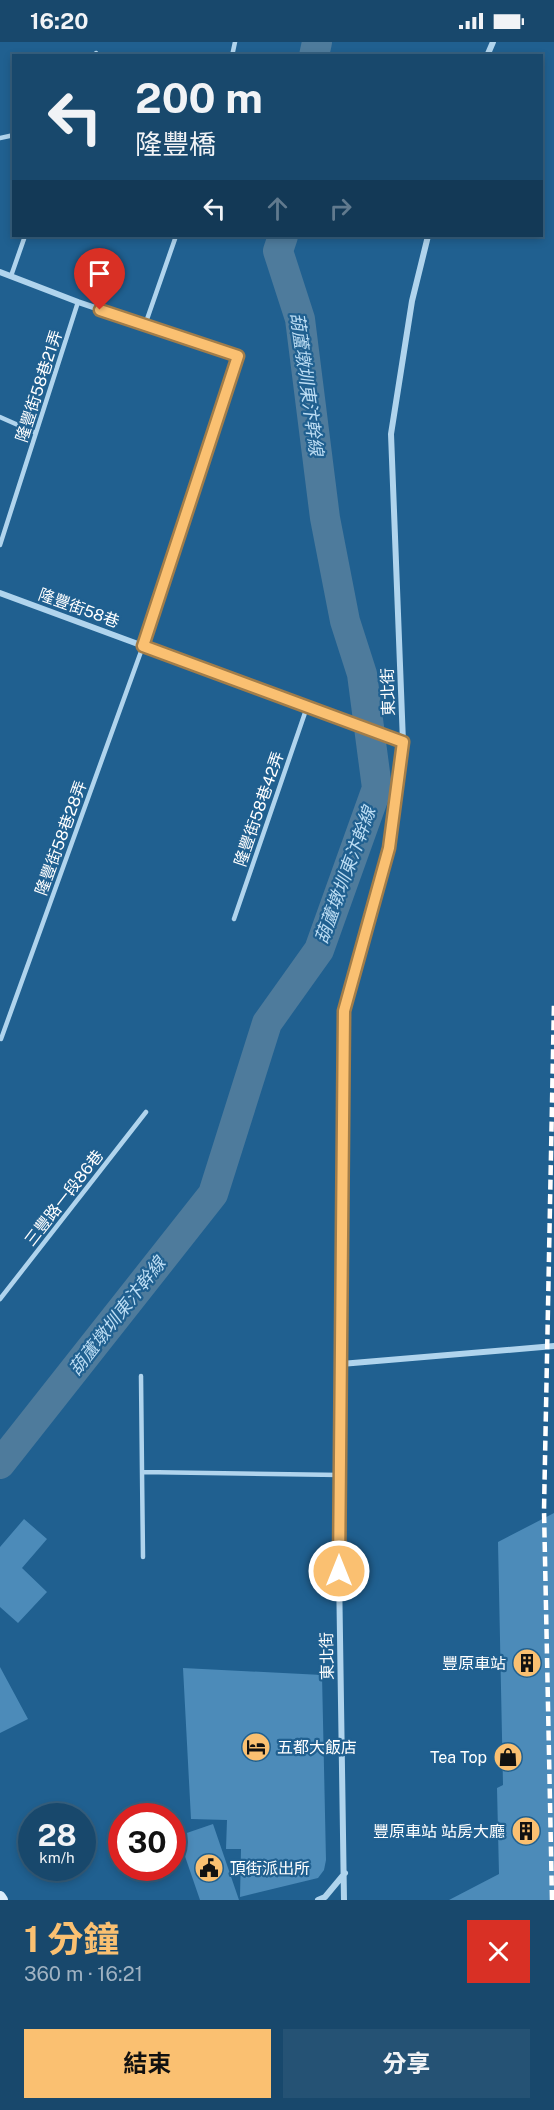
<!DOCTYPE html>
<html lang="zh-TW">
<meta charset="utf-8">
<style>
:root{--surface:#18486c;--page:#255274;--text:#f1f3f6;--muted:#9fb2c2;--line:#36607f;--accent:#fac071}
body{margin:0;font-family:"Public Sans","Noto Sans TC",sans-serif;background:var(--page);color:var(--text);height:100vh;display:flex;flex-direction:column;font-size:22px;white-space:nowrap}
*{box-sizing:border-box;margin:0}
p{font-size:20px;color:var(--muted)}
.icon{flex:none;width:33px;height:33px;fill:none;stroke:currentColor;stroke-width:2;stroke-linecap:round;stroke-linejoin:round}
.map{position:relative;height:1858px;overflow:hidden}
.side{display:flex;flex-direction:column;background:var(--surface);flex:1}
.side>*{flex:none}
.guide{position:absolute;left:12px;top:12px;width:531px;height:183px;border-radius:0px;box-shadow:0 3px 9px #0003,0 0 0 2px var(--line);background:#18486c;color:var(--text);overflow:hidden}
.speed{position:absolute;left:18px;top:1761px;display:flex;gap:12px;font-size:30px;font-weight:700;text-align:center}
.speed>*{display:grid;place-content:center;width:78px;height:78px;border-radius:50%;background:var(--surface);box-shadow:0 3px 9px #0003,0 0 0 2px var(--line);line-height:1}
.speed small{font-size:15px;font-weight:400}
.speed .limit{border:9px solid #d22;background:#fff;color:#111}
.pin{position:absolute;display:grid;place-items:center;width:51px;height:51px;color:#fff;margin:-62px -26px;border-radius:50% 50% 50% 0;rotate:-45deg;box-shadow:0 0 6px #0007}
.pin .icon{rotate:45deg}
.me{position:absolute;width:66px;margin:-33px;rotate:0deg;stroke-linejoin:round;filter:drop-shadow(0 0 4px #0008)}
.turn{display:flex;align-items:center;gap:21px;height:126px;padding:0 24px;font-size:27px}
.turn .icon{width:78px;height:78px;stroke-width:2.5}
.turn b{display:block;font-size:42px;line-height:51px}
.lanes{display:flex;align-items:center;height:57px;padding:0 24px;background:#0003;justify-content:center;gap:30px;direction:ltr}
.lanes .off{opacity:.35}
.round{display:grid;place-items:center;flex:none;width:63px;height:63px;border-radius:0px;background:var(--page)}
.summary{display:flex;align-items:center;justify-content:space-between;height:102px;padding:0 24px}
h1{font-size:36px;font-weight:700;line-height:45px;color:var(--accent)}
.primary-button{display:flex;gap:12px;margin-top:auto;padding:12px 24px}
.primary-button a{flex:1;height:69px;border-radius:0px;background:var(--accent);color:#111;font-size:24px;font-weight:700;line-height:69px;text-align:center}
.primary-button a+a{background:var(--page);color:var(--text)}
.status{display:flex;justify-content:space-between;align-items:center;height:42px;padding:0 30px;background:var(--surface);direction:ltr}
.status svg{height:16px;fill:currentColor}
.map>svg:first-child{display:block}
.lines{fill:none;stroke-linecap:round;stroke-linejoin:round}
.canal{stroke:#4e7b9c;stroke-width:30}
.building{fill:#4c8bb9}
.lane{stroke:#b0d4ed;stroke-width:4.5}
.street{stroke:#b0d4ed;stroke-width:6}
.secondary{stroke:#dcedfa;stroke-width:12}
.rail{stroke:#fff;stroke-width:4.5;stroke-dasharray:10 4.5;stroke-linecap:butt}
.route-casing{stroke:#a27d49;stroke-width:15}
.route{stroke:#fac071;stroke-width:10}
.labels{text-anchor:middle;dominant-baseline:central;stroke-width:4.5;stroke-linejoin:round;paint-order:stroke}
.street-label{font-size:16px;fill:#fff;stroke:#206090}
.poi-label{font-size:16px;fill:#fff;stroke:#206090;text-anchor:end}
.water-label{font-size:18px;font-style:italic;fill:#bcddf4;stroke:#206090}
</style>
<div class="status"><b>16:20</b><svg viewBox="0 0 49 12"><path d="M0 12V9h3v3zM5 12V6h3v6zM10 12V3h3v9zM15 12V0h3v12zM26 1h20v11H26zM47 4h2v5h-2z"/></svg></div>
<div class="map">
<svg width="554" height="1858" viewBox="0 0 554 1858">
<rect width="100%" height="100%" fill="#206090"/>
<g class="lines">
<path class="canal" d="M 314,14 L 317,0
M 0,1422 L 213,1152 L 267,981 L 319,908 L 377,746 L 362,632 L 345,579 L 325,476 L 300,277 L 278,209 L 283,194"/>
</g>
<path class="building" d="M 554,1471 L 554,1858 L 449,1858 L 499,1832 L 497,1746 L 503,1743 L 498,1500 Z
M 24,1477 L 47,1497 L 22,1526 L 47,1550 L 18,1581 L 0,1565 L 0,1505 Z
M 0,1625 L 28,1677 L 0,1691 Z
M 183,1626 L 322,1633 L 326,1818 L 324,1828 L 318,1836 L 240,1855 L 241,1807 L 226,1807 L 227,1778 L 191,1777 Z
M 213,1782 L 239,1858 L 200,1858 L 178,1794 Z"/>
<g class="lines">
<path class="lane" d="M 95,14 L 96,11
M 232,14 L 235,0
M 0,96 L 14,93
M 11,234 L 25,194
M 145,283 L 176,194
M 0,375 L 36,391
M 0,503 L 78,260
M 234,877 L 307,665
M 1,997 L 143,604
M 0,1257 L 146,1070
M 141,1334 L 142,1430
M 143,1515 L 142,1430 L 340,1433"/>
<path class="street" d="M 487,14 L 493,0
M 0,230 L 78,260 L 238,314 L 143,604
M 0,551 L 403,700
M 341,1322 L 554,1304
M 318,1858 L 325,1855 L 345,1831
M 344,1858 L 339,1529 L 344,969 L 389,806 L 403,700 L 391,392 L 412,259 L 428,194"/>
<path class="secondary" d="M 0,1855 L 2,1858"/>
<path class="rail" d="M 552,1858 L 544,1468 L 554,960"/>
</g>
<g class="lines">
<g class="route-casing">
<path id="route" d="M 100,268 L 238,314 L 143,604 L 403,700 L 389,806 L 344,969 L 339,1529"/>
</g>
<use href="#route" class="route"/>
</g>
<defs>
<g id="building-disc" transform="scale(1.5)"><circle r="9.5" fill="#fac071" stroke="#206090"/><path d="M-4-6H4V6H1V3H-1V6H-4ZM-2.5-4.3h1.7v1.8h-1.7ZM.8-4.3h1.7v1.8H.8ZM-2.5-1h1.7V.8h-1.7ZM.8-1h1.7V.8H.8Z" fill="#111"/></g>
<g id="hotel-disc" transform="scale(1.5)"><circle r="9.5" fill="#fac071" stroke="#206090"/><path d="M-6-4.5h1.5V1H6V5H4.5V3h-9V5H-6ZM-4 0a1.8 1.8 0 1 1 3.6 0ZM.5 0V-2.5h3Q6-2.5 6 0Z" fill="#111"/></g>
<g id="shop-disc" transform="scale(1.5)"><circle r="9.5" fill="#fac071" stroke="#206090"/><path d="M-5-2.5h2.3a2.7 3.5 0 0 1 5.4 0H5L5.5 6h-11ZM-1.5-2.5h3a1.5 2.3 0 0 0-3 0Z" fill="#111"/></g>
<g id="civic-disc" transform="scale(1.5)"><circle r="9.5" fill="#fac071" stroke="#206090"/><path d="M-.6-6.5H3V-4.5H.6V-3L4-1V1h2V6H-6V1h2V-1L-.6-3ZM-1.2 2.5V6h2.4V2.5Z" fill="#111"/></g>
</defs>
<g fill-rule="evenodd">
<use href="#building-disc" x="527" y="1621"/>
<use href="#hotel-disc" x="256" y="1705"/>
<use href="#shop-disc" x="508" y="1715"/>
<use href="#building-disc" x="526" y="1789"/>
<use href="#civic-disc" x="209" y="1826"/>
</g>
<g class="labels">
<g class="street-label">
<text transform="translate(39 344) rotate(-72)">隆豐街58巷21弄</text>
<text transform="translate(79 566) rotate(20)">隆豐街58巷</text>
<text transform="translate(388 650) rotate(-92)">東北街</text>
<text transform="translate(259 767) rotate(-71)">隆豐街58巷42弄</text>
<text transform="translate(61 796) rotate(-70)">隆豐街58巷28弄</text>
<text transform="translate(64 1156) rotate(-52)">三豐路一段86巷</text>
<text transform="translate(327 1614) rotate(-91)">東北街</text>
</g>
<g class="poi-label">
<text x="506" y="1621">豐原車站</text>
<text x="277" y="1705" text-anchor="start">五都大飯店</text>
<text x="487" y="1715">Tea Top</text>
<text x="505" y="1789">豐原車站 站房大廳</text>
<text x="230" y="1826" text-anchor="start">頂街派出所</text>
</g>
<g class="water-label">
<text transform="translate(307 342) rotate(82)">葫蘆墩圳東汴幹線</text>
<text transform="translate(345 833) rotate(-70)">葫蘆墩圳東汴幹線</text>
<text transform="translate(117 1274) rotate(-52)">葫蘆墩圳東汴幹線</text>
</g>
</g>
</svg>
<div class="speed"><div>28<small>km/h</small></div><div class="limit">30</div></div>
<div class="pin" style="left:100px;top:268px;background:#d93025"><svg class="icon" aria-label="arrive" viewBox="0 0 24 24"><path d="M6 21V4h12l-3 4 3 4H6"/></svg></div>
<svg class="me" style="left:339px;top:1529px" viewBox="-20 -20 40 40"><circle r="17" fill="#fac071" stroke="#fff" stroke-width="3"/><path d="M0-11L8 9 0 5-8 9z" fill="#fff"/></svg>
<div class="guide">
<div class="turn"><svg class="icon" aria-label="left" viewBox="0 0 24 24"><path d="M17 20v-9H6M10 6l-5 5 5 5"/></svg><div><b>200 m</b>隆豐橋</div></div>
<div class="lanes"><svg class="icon" aria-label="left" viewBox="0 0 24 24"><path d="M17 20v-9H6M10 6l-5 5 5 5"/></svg><svg class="icon off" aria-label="ahead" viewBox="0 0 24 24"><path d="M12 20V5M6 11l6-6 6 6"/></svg><svg class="icon off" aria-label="right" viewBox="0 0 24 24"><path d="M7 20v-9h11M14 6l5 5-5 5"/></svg></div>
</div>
</div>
<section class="side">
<div class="summary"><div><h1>1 分鐘</h1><p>360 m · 16:21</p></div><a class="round" style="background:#d93025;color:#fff"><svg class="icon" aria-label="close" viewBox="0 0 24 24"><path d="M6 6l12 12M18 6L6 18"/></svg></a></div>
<div class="primary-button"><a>結束</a><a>分享</a></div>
</section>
